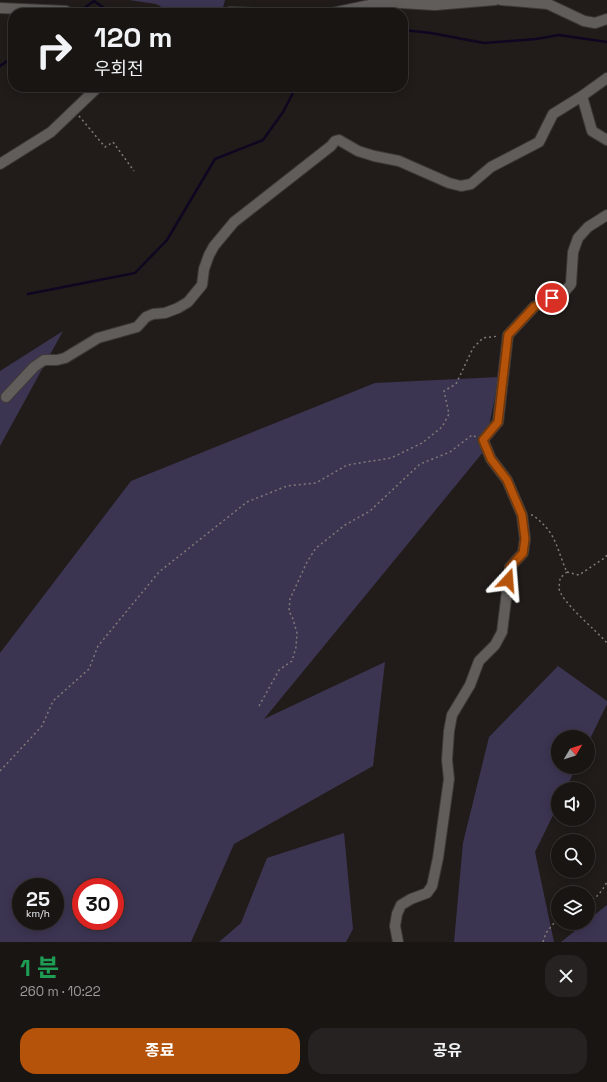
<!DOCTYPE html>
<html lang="ko">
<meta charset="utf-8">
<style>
:root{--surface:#191513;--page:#262221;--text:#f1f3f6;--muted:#9f9fa0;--line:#373433;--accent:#b45309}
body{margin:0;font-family:"Space Grotesk","Noto Sans KR",sans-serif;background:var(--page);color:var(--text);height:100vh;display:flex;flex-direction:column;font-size:15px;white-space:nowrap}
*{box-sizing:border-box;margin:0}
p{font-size:13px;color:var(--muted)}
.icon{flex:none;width:22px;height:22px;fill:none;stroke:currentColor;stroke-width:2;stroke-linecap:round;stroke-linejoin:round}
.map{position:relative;height:942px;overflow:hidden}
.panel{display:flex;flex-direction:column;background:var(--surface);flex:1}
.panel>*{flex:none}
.top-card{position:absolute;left:8px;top:8px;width:400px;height:84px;border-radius:16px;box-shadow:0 2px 10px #0003,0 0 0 1px var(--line);background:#191513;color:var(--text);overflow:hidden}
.needle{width:26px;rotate:51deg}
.fabs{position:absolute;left:551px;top:730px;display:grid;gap:8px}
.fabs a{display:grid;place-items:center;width:44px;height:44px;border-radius:50%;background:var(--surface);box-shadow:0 2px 10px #0003,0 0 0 1px var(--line);font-size:20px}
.speed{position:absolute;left:12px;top:878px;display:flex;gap:8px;font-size:20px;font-weight:700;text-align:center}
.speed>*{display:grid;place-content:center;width:52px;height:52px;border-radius:50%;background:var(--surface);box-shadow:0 2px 10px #0003,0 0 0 1px var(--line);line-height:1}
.speed small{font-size:10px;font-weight:400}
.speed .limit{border:6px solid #d22;background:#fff;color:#111}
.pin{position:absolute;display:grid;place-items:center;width:34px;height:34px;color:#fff;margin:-17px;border:2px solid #fff;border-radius:50%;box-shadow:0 1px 4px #0007}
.me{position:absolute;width:44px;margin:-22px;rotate:19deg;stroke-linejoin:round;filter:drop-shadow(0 0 3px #0008)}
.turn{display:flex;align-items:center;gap:14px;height:84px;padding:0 20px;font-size:18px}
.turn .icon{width:52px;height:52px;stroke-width:2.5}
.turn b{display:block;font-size:28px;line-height:34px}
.round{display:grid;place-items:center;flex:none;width:42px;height:42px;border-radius:16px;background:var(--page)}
.summary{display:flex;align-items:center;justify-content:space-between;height:68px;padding:0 20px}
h1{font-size:24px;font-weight:700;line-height:30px;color:#1e9e55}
.button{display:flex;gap:8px;margin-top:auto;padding:8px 20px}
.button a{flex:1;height:46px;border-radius:16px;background:var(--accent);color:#fff;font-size:16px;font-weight:700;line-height:46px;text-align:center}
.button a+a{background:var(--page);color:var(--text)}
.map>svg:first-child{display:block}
.green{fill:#3c3552;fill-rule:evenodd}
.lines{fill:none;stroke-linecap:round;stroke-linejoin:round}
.stream{stroke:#0f0721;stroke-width:2.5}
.minor-casing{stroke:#3e3936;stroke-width:12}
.path{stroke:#7f7a78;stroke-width:1.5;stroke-dasharray:2 3;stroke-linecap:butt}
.minor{stroke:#605d5b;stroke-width:10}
.route-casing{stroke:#753606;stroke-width:10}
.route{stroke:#b45309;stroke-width:7}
</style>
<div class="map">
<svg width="607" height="942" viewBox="0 0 607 942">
<rect width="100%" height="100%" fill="#211c19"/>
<path class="green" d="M 129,0 L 225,0 L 222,11 L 213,13 L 173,13 L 156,4 Z
M 63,331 L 0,446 L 0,371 Z
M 499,377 L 484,451 L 264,719 L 385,662 L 373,766 L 234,844 L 191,942 L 0,942 L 0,653 L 131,481 L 375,383 ZM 21,887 L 55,887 L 55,921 L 21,921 ZM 81,887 L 115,887 L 115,921 L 81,921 Z
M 558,666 L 607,701 L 607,704 L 588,743 L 588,737 L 558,737 L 558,767 L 576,767 L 566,789 L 558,789 L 558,805 L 535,852 L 554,942 L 454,942 L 463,843 L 489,737 Z
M 344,833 L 353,929 L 346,942 L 219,942 L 241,923 L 267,858 Z
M 607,905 L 607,942 L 561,942 L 585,923 L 588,923 L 588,920 Z"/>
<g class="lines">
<path class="stream" d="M 77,13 L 94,1 L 111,13
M 403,30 L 431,33 L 484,43 L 536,39 L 559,35 L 607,42
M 0,66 L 13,57
M 256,87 L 294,91 L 296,87
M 28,294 L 135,273 L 167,240 L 215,159 L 263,140 L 283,112 L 294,91"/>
<g class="minor-casing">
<path id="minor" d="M 501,0 L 548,4 L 584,21 L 595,23 L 607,19
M 0,8 L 66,11 L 67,13
M 228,13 L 230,12 L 253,13
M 332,13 L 384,2 L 435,5 L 495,0
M 582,96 L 592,131 L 607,140
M 0,164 L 51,132 L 98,87
M 6,397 L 34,367 L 44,360 L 57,360 L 65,358 L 98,338 L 137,327 L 146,317 L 153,314 L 165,313 L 178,308 L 188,302 L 202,285 L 204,269 L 209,255 L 214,246 L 234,222 L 331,146 L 335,141 L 339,140 L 358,151 L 374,156 L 399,161 L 449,183 L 461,186 L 471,184 L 491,167 L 539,142 L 553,114 L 582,96 L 607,78
M 398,942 L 395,926 L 397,914 L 401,905 L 411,899 L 427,893 L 432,886 L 438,858 L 449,779 L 447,760 L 449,731 L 452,715 L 470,685 L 479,661 L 495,645 L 502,632 L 510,567 L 523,553 L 525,539 L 522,515 L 507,480 L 491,459 L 483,440 L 498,422 L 508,335 L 534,307 L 566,290 L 571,284 L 573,252 L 578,238 L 588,227 L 607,215"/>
</g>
<path class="path" d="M 79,116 L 105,147 L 113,142 L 134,171
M 531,515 L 533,515 C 540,521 546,526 551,534 C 558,545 561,560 567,572
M 567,572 L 560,578 C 560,581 559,585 559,588 C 560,601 597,631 607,643
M 567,572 L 579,575 L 606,557 L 607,553
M 259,706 L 279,670 L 292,661 L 296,647 L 297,633 L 293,619 L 289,611 L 290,599 L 307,562 L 316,548 L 345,525 L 370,511 L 420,464 L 450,452 L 472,435 L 476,437
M 0,771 L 42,726 L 53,701 L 89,669 L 98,646 L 159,572 L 247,502 L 287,486 L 316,483 L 347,465 L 391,458 L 422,443 L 442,427 L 449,414 L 444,391 L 456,384 L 473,348 L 483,338 L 499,336
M 588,902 C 597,898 602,891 607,882
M 543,942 L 546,933 L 558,918"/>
<use href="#minor" class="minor"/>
</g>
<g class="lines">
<g class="route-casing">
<path id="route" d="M 508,580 L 510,567 L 523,553 L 525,539 L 522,515 L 507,480 L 491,459 L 483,440 L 498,422 L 508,335 L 534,307 L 552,298"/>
</g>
<use href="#route" class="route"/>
</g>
</svg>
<div class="fabs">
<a><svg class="needle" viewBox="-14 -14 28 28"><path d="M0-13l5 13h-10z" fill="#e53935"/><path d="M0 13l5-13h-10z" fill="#9f9fa0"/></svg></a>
<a><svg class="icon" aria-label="sound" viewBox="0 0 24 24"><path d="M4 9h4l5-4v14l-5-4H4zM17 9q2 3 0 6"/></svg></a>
<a><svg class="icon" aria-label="search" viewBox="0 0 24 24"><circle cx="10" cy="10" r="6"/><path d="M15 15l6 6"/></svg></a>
<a><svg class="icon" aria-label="layers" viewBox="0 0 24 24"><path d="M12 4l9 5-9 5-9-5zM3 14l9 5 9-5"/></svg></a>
</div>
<div class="speed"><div>25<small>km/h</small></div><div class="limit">30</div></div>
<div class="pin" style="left:552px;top:298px;background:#d93025"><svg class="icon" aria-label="arrive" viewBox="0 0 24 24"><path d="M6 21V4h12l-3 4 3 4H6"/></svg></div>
<svg class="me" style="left:508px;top:580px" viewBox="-20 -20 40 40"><path d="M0-17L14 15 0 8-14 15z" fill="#b45309" stroke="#fff" stroke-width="4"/></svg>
<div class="top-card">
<div class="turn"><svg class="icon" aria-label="right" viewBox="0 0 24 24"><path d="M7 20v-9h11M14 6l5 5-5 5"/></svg><div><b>120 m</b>우회전</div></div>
</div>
</div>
<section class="panel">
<div class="summary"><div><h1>1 분</h1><p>260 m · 10:22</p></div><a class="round"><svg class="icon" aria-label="close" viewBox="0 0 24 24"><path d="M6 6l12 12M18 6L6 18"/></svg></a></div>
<div class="button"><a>종료</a><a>공유</a></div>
</section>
